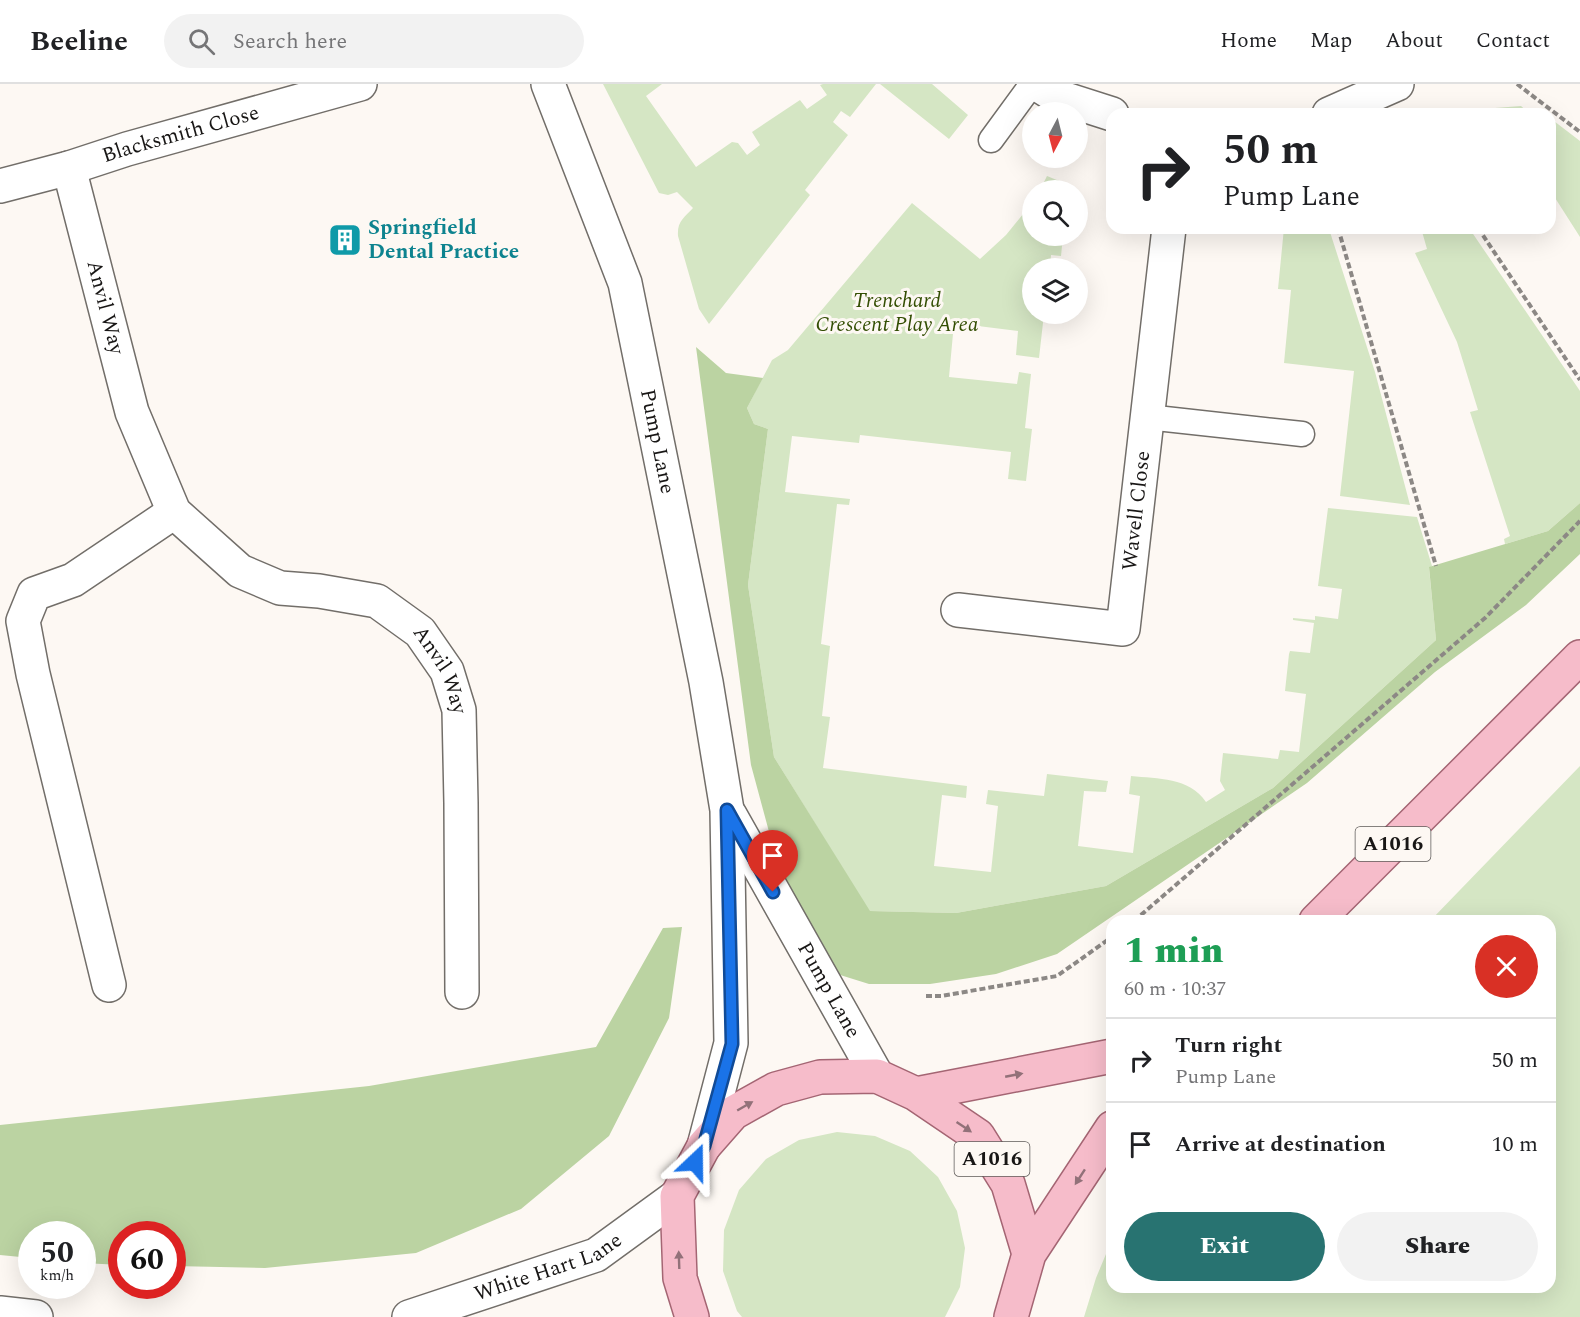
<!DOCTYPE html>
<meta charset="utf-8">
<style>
:root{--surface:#fff;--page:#f2f2f2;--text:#202124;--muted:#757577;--line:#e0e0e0;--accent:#287371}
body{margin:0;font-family:Spectral,serif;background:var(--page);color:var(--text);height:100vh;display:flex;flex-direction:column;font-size:22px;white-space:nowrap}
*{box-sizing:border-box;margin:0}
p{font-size:20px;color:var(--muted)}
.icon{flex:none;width:33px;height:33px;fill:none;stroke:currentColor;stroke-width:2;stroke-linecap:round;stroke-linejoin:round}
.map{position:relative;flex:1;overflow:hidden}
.sheet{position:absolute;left:1106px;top:831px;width:450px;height:378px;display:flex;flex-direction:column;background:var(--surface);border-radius:18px;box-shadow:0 6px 24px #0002}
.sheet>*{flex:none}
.guide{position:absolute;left:1106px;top:24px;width:450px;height:126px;border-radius:18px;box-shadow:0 6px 24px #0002;background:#fff;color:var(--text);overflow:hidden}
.needle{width:39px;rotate:187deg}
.controls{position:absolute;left:1022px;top:18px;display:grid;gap:12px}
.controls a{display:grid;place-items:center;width:66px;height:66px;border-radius:50%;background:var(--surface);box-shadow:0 6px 24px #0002;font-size:30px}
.speed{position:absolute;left:18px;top:1137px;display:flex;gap:12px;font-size:30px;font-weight:700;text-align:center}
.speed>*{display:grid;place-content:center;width:78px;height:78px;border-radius:50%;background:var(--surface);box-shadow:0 6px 24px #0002;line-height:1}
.speed small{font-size:15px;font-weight:400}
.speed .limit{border:9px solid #d22;background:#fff;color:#111}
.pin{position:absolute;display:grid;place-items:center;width:51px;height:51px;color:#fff;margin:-62px -26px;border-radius:50% 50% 50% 0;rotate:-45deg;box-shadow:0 0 6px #0007}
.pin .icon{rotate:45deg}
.me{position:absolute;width:66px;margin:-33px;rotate:23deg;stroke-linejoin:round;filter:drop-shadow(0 0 4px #0008)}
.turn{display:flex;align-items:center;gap:21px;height:126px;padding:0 18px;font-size:27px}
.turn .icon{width:78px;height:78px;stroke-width:2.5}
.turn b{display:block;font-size:42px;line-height:51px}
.round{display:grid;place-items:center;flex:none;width:63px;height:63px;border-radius:32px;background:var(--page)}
.summary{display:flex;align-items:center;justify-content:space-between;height:102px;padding:0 18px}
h1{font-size:36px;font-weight:800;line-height:45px;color:#1e9e55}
.button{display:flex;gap:12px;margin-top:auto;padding:12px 18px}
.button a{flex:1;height:69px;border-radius:36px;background:var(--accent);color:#fff;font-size:24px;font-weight:800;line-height:69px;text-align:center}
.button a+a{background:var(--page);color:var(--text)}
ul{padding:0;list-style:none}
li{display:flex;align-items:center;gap:18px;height:84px;padding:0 18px;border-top:2px solid var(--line)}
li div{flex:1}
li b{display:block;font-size:22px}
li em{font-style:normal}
header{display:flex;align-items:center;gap:36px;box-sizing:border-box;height:84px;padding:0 30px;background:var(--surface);border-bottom:2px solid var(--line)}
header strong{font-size:28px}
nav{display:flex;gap:33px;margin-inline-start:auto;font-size:21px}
.search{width:420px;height:54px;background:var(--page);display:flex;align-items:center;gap:15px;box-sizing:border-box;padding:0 21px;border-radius:33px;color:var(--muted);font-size:22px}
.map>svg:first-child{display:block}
.green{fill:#d5e6c4}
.forest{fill:#bbd3a2}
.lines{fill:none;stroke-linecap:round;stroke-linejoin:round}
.service-casing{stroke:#726e69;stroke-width:27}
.minor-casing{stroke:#726e69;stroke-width:36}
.tertiary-casing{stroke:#726e69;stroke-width:36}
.primary-casing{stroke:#a46573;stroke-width:36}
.path{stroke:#8c8885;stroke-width:4;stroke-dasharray:6 3;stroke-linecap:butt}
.service{stroke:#fff;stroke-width:24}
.minor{stroke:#fff;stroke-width:33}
.tertiary{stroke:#fff;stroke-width:33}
.primary{stroke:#f6bcca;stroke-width:33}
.oneway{fill:#927179}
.route-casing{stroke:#114b97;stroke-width:15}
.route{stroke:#1a73e8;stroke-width:10}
.labels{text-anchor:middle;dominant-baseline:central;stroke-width:6;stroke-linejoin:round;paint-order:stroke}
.shield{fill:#fdf8f3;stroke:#5d5a58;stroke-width:1.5}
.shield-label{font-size:20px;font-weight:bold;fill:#181615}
.street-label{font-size:21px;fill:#181615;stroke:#fdf8f3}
.culture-label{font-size:21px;font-weight:bold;fill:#0d838f;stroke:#fdf8f3;text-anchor:start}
.park-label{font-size:21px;font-style:italic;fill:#334e03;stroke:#fdf8f3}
</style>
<header>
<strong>Beeline</strong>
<div class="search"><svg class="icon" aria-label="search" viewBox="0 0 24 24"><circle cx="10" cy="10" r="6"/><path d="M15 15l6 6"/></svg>Search here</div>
<nav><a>Home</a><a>Map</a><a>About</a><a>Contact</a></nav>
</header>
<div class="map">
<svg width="1580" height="1233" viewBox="0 0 1580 1233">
<rect width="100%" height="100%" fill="#fdf8f3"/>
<path class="green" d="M 603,0 L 662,0 L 646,12 L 696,83 L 732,58 L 738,59 L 747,71 L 760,61 L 752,48 L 800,16 L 807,25 L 827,11 L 820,1 L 823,0 L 876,0 L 850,33 L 841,27 L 833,38 L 848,51 L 805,106 L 810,111 L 709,240 L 699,225 L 678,152 C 677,137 684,134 693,124 L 677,108 L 668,111 L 659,109 Z
M 880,0 L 932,0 L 968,31 L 949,55 Z
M 1521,22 L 1530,30 L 1486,30 L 1482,25 Z
M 1550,34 L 1580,57 L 1580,153 L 1550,106 Z
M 1047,92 L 1069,101 L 1068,106 L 1040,106 Z
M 912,119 L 980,175 L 1006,151 L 1032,119 L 1032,152 L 1063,152 L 1061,172 L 1051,171 L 1050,184 L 1032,184 L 1032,230 L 1044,230 L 1039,274 L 1016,271 L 1018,247 L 954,239 L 949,293 L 1017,300 L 1019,288 L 1031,290 L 1025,344 L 1032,345 L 1026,397 L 1008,395 L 1011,368 L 860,351 L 859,359 L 792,352 L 785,408 L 850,415 L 849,421 L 837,420 L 821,560 L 830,562 L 822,632 L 830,633 L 823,684 L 967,702 L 966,714 L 942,711 L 934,782 L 991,788 L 998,722 L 986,720 L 988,706 L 1044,712 L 1047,690 L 1108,697 L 1106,708 L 1084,707 L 1078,762 L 1133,769 L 1140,712 L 1129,710 L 1131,692 C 1158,695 1189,693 1206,718 L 1225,706 L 1220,697 L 1223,669 L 1278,675 L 1280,666 L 1299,668 L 1306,610 L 1285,607 L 1289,570 L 1290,567 L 1310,569 L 1314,539 L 1293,536 L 1293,534 L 1315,536 L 1315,532 L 1338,535 L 1342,505 L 1318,502 L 1328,424 L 1417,433 L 1432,482 L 1429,484 L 1436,556 L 1273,704 L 1106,802 L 956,829 L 869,827 L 774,673 L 748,501 L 768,345 L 754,340 L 747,324 L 772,276 L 788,266 Z
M 1284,144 L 1342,144 L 1330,148 L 1375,288 L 1410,421 L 1340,412 L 1354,287 L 1284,279 L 1291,206 L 1278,205 Z
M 1421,144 L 1469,144 L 1580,307 L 1580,419 L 1548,447 L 1505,460 L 1504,455 L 1510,452 L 1470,328 L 1478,326 L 1457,258 L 1415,169 L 1427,165 Z
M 1580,682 L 1580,1233 L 1084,1233 L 1096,1194 L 1111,1158 L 1112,1203 L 1550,1203 L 1550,837 L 1430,837 Z
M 837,1048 L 875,1052 L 910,1067 L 938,1093 L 957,1127 L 965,1164 L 960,1203 L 945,1233 L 742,1233 L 737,1227 L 723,1187 L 724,1146 L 739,1106 L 766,1075 L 799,1056 Z"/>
<path class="forest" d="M 696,263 L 726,289 L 763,294 L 747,324 L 754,340 L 768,345 L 748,501 L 774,673 L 870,827 L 956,829 L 1106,802 L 1273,704 L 1436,556 L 1429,483 L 1548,447 L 1580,419 L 1580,470 L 1526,521 L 1435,588 L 1307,699 L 1057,870 L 996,890 L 930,900 L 869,900 L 837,890 L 816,865 L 775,770 L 751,681 Z
M 682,843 L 669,934 L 609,1052 L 521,1125 L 416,1169 L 265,1184 L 173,1182 L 172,1150 L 122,1150 L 121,1181 L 83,1179 L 82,1150 L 32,1150 L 31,1174 L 0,1171 L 0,1041 L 369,1002 L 596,963 L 663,844 Z"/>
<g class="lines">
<g class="service-casing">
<path id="service" d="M 991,56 L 1032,0
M 1147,333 L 1302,350"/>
</g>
<g class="minor-casing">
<g id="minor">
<path d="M 1037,0 L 1056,12 L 1112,30"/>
<path d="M 1329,30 L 1397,0"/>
<path id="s1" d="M 69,84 L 132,328 L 174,428 L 240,487 L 280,504 L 319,507 L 377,517 L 420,548 L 447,587 L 459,626 L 461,719 L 462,908"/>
<path id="s2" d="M 0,102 L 69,84 L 127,65 L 360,0"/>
<path id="s3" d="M 958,526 L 1123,545 L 1169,144"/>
<path d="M 109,901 L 33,590 L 23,537 L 34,510 L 73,496 L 174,428"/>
</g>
</g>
<g class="tertiary-casing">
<g id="tertiary">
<path id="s4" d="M 548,0 L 625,199 L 706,598 L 727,726 L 731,959 L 704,1062"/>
<path id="s5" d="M 730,731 L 877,992"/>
<path d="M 0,1229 L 36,1233"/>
<path id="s6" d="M 409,1233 L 596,1171 L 677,1112"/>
</g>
</g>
<g class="primary-casing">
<path id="primary" d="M 1316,837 L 1580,573
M 916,1010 L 1112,972
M 1029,1170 L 1112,1044
M 692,1233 L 680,1194 L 677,1112 L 704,1062 L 733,1029 L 776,1005 L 820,993 L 877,992 L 916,1010 L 978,1052 L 1008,1100 L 1029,1170 L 1011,1233"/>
</g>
<path class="path" d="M 1517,0 L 1580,48
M 1338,144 L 1436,482
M 1478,144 L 1580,296
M 1134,837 L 1485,534 L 1580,437
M 926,912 L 941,912 L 1057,892 L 1112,853"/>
<use href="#service" class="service"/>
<use href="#minor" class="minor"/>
<use href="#tertiary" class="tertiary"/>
<use href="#primary" class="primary"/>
</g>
<defs><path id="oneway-solid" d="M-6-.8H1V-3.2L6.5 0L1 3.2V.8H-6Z" transform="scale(1.5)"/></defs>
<g class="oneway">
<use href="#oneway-solid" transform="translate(1014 991) rotate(-11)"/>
<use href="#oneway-solid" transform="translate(745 1022) rotate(-30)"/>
<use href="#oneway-solid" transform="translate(964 1043) rotate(34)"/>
<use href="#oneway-solid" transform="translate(1080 1093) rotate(123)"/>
<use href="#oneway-solid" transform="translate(679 1176) rotate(-92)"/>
</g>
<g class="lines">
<g class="route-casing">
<path id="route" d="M 695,1078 L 704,1062 L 732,960 L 727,726 L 773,808"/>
</g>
<use href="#route" class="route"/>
</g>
<defs>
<g id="building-square" transform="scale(1.725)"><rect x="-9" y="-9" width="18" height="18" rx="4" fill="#0f9aa8" stroke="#fdf8f3"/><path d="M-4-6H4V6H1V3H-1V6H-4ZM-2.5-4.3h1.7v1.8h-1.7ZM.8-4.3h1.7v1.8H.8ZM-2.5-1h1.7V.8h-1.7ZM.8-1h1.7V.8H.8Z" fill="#fff"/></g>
</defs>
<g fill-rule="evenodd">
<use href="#building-square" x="345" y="156"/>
</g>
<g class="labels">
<g class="shield">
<rect x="1355.5" y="743" width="75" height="34" rx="4.5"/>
<rect x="954.5" y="1058" width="75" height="34" rx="4.5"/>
</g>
<g class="shield-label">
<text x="1393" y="760">A1016</text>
<text x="992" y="1075">A1016</text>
</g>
<g class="street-label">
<text stroke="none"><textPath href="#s2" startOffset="188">Blacksmith Close</textPath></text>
<text stroke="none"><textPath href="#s1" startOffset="144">Anvil Way</textPath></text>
<text stroke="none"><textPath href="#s4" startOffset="375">Pump Lane</textPath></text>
<text stroke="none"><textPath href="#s3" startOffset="285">Wavell Close</textPath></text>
<text stroke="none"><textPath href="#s1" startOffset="687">Anvil Way</textPath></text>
<text stroke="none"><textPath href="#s5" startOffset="201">Pump Lane</textPath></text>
<text stroke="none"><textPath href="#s6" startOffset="148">White Hart Lane</textPath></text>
</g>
<g class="culture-label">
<text x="368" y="144">Springfield<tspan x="368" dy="24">Dental Practice</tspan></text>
</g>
<g class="park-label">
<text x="897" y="217">Trenchard<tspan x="897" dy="24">Crescent Play Area</tspan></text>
</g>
</g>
</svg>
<div class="controls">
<a><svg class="needle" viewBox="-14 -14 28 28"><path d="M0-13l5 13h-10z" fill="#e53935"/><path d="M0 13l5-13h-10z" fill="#757577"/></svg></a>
<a><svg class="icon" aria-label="search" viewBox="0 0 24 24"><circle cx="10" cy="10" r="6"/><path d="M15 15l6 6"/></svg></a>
<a><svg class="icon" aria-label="layers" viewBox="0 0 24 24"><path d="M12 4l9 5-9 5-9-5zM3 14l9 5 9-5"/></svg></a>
</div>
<div class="speed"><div>50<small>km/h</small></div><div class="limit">60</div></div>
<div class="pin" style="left:773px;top:808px;background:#d93025"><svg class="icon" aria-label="arrive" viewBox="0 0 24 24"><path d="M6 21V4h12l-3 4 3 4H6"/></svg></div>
<svg class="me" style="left:695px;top:1078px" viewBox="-20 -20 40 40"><path d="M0-17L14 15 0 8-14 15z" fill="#1a73e8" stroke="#fff" stroke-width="4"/></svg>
<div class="guide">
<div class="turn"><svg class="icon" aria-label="right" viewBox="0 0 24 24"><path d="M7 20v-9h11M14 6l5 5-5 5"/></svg><div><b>50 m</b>Pump Lane</div></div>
</div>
<section class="sheet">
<div class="summary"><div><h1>1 min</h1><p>60 m · 10:37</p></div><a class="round" style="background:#d93025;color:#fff"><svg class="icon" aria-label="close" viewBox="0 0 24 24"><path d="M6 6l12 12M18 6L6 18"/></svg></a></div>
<ul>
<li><svg class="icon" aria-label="right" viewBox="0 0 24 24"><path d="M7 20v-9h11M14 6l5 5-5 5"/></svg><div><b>Turn right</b><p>Pump Lane</p></div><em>50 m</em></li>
<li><svg class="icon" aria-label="arrive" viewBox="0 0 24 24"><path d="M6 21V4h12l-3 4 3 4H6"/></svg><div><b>Arrive at destination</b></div><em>10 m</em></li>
</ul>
<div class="button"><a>Exit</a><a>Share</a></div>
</section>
</div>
